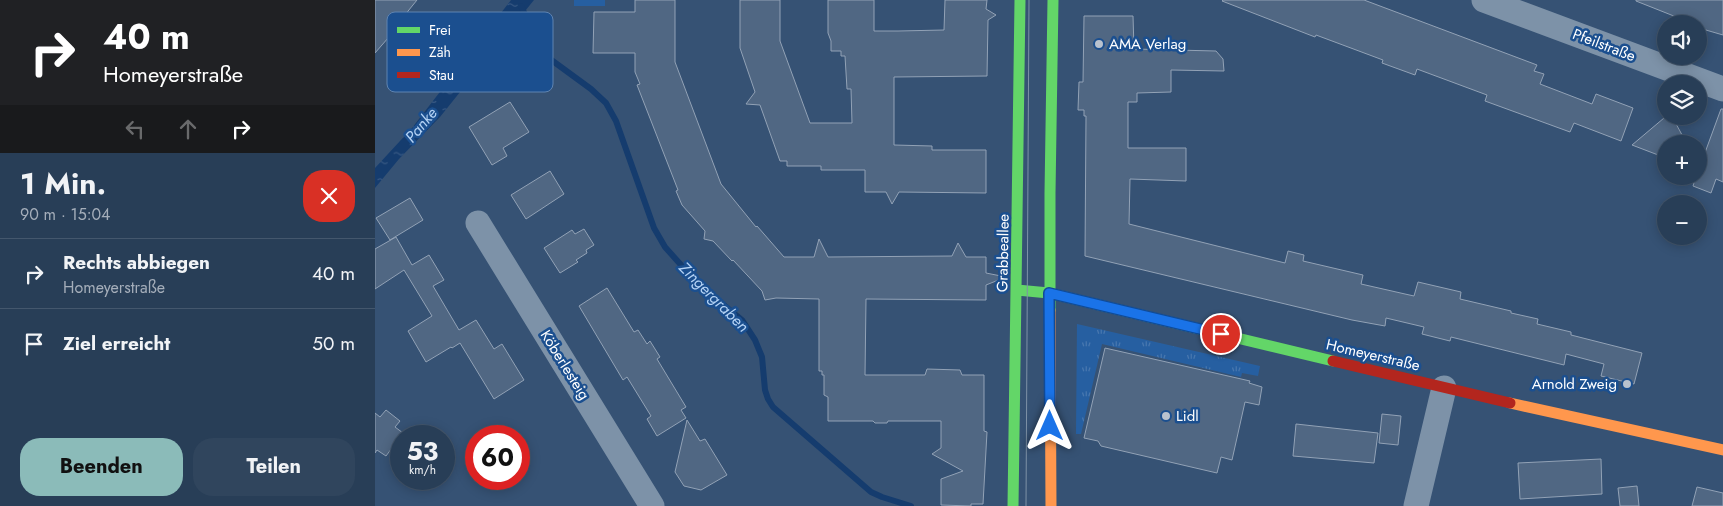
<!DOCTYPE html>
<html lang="de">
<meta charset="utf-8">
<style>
:root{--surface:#283e57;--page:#30455d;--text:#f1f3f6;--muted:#a5aeba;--line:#44576d;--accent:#8bbbb9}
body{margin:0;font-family:Jost,sans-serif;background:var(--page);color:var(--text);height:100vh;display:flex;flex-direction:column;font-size:19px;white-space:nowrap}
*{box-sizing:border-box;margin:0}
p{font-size:16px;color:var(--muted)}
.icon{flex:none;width:28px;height:28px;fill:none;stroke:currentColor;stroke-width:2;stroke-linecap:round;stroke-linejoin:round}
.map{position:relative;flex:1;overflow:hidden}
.drawer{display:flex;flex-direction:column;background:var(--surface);width:375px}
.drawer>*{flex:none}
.hud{background:#202124;color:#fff;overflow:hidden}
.buttons{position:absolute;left:1282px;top:15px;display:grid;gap:10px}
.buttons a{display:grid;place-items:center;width:50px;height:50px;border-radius:50%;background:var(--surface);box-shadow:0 2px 12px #0003,0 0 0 1px var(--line);font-size:25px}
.speed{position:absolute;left:15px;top:425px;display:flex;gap:10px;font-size:25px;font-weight:700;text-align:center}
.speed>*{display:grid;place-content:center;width:65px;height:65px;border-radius:50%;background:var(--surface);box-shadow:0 2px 12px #0003,0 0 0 1px var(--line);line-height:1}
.speed small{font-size:12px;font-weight:400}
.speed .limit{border:8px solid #d22;background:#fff;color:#111}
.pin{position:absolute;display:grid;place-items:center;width:42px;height:42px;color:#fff;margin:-21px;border:2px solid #fff;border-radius:50%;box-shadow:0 1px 5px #0007}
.me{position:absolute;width:55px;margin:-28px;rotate:0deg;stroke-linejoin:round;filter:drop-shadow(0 0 4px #0008)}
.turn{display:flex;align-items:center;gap:18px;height:105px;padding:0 20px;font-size:22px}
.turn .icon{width:65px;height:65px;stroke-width:2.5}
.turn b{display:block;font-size:35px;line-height:42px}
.lanes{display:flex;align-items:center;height:48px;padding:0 20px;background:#0003;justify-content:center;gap:25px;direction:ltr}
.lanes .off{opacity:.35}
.round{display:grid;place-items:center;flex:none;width:52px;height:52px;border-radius:20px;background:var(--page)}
.summary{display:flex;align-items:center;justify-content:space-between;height:85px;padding:0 20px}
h1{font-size:30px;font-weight:700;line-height:38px}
.button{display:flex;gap:10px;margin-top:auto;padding:10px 20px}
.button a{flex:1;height:58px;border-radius:20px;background:var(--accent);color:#111;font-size:20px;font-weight:700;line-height:58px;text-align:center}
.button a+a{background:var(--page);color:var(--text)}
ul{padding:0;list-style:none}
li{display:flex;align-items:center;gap:15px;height:70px;padding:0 20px;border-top:1px solid var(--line)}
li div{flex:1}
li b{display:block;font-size:19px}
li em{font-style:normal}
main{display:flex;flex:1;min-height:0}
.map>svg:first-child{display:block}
.grass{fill:url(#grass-tufts)}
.park{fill:#265fa1}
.water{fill:url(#water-ripples)}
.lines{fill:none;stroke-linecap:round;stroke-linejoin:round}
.stream{stroke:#153c6e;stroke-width:6}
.building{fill:#506783;stroke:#92a2b6}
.street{stroke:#7d92a8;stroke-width:25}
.fast{stroke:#63d668;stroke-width:11}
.slow{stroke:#ff974d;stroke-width:11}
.jam{stroke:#b3261e;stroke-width:11}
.tram{stroke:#7e92a7;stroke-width:1}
.route-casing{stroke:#114b97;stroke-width:12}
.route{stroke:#1a73e8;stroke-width:9}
.poi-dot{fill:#b9c2ce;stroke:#1b4f8f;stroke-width:2}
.labels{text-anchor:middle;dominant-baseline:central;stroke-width:5;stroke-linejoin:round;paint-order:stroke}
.poi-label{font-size:15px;fill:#fff;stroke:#1b4f8f;text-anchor:start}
.street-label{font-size:15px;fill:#fff;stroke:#1b4f8f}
.water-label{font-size:16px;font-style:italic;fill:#b5d3f5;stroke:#1b4f8f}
.key{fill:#1b4f8f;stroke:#5f84b1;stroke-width:1}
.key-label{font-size:14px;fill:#fff}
</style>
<main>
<section class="drawer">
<div class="hud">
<div class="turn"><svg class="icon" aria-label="right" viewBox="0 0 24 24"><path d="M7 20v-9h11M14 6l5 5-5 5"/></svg><div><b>40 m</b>Homeyerstraße</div></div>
<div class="lanes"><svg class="icon off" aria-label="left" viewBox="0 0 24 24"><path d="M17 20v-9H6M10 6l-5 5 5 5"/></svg><svg class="icon off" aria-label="ahead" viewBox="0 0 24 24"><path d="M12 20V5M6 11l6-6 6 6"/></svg><svg class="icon" aria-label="right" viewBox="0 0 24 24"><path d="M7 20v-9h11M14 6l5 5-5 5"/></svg></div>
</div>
<div class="summary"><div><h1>1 Min.</h1><p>90 m · 15:04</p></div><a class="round" style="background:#d93025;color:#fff"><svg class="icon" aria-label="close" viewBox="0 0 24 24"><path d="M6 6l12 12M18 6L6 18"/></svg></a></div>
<ul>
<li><svg class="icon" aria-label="right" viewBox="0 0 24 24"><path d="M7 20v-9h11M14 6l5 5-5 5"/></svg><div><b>Rechts abbiegen</b><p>Homeyerstraße</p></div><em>40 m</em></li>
<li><svg class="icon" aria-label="arrive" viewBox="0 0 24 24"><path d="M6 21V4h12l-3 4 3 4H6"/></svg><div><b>Ziel erreicht</b></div><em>50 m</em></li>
</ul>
<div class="button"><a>Beenden</a><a>Teilen</a></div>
</section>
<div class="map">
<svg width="1348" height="506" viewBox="0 0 1348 506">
<defs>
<pattern id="grass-tufts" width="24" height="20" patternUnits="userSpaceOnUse" patternTransform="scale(1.25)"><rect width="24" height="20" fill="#265fa1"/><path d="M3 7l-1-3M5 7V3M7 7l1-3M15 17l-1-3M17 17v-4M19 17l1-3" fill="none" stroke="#4777af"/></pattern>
<pattern id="water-ripples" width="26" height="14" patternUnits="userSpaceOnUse" patternTransform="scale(1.25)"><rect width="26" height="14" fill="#153c6e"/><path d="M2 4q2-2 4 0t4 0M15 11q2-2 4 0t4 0" fill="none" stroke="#385984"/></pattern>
</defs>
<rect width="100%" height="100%" fill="#365274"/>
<path class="grass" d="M 702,324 L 885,366 L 883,376 L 867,373 L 866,377 L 727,344 L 706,434 L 701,434 Z"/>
<path class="park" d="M 199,0 L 230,0 L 230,6 L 199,6 Z"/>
<path class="water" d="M 136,0 L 159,0 L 65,117 L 24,159 L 0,188 L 0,168 L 37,128 Z"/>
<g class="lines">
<path class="stream" d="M 146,6 L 165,46 L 175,59 L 216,89 L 231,103 L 241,121 L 279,228 L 290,247 L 323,284 L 367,320 L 380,340 L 387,357 L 390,390 L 393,399 L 398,407 L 496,492 L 507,497 L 536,506"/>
</g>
<path class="building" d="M 0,0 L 42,0 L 25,21 L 27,22 L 0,53 Z
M 260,0 L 300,0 L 300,62 L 346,184 L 381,227 L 382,226 L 409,257 L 439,257 L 444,239 L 453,257 L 577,256 L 583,243 L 591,257 L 611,257 L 611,273 L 626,276 L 626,279 L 611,285 L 611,300 L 491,299 L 490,375 L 550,375 L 552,369 L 585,370 L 587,375 L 609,375 L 609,431 L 612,432 L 608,504 L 596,504 L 596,506 L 566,505 L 566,479 L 588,471 L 557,454 L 566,448 L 566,421 L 513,421 L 512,423 L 500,423 L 498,421 L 453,421 L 453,397 L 449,395 L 449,375 L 447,375 L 447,371 L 444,371 L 444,299 L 401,298 L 390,300 L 387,291 L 358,260 L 357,261 L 338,241 L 329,239 L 330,231 L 307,205 L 301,191 L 303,190 L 262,85 L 265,84 L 260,72 L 260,53 L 218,53 L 219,12 L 260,12 Z
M 365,0 L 405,0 L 405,41 L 435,123 L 477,123 L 476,89 L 472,89 L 470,56 L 466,56 L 466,51 L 456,51 L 456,41 L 453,33 L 453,0 L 499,0 L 499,31 L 523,31 L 569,30 L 570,0 L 612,0 L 611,9 L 621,15 L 613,20 L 612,76 L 519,77 L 519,145 L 557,146 L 557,150 L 611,150 L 611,193 L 524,192 L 517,204 L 511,192 L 490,192 L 490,170 L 446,170 L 446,166 L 412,166 L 412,161 L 405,161 L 385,105 L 371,104 L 380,92 L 365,48 Z
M 848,0 L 989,0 L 1162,65 L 1159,71 L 1169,74 L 1165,84 L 1217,104 L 1221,94 L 1258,108 L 1246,141 L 1199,123 L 1195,132 L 1110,101 L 1112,95 L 1042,69 L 1040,75 L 1007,63 L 1008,60 L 941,35 L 940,37 L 847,1 Z
M 1261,0 L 1348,0 L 1348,35 L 1324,28 L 1324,24 L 1319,24 L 1261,1 Z
M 709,16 L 758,16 L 759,49 L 841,51 L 848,59 L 849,71 L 796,70 L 796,92 L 762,93 L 762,102 L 753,102 L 753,148 L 811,148 L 811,181 L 755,179 L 754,224 L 910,263 L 913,251 L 929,255 L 928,261 L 988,275 L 986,284 L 1030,294 L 1039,296 L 1043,282 L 1086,292 L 1085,299 L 1136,311 L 1136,313 L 1163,319 L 1162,324 L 1196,332 L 1196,335 L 1267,353 L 1259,384 L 1226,376 L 1229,364 L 1191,354 L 1189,365 L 1076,337 L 1075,341 L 1047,334 L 1049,327 L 1011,318 L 1010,326 L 977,320 L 710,256 L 711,116 L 709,116 L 709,110 L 703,110 L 704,82 L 708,82 Z
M 135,102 L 154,132 L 128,148 L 132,156 L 117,165 L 94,127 Z
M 1346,109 L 1348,109 L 1348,182 L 1341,179 L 1336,193 L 1318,186 L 1321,176 L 1324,176 L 1324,169 Z
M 1289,118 L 1300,122 L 1312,144 L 1291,144 L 1291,158 L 1257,145 Z
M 175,171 L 189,194 L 151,219 L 136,195 Z
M 35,198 L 48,220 L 15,240 L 1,218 Z
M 209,229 L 219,245 L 211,250 L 212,253 L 201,260 L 203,262 L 185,273 L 169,248 L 197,230 L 200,234 Z
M 21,237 L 37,265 L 54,255 L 69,280 L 58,286 L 84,330 L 101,320 L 119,349 L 127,344 L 149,380 L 119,399 L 85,343 L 77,348 L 76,347 L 51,362 L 33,331 L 57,316 L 29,270 L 0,289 L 0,249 Z
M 232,288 L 259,332 L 263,330 L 272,344 L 275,341 L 285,357 L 282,359 L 311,407 L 306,410 L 311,418 L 282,436 L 272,419 L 276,416 L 252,377 L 248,380 L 204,306 Z
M 730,348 L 875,381 L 874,383 L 887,387 L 884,405 L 870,402 L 857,460 L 846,457 L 842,473 L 726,446 L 723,441 L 709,438 Z
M 11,410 L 25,421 L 20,427 L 28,433 L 11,456 L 2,450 L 0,453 L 0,413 L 5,417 Z
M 1007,414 L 1026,416 L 1023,445 L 1004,443 Z
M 312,420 L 325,441 L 330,439 L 352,475 L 326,490 L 309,486 L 300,472 Z
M 921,424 L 1003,433 L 999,463 L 918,456 Z
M 1226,459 L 1227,494 L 1145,499 L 1143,463 Z
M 1262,486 L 1264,506 L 1245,506 L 1243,488 Z
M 1322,487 L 1348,493 L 1348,506 L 1317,506 Z"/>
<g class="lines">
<path class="street" d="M 1109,0 L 1348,89
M 103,223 L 277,506
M 1041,506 L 1069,388"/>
<path class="fast" d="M 642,290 L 674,293 L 958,361
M 675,310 L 675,193 L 678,0
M 638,506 L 645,0"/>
<path class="slow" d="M 675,310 L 676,506
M 1135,403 L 1348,450"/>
<path class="jam" d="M 958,361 L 1135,403"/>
<path class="tram" d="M 651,506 L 654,0"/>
</g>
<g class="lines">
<g class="route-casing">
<path id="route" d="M 675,426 L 674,293 L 846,334"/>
</g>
<use href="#route" class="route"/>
</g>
<g class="poi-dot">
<circle cx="724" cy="44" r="5"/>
<circle cx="1252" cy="384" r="5"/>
<circle cx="791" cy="416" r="5"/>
</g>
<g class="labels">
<g class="poi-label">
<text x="734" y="44">AMA Verlag</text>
<text x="1242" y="384" text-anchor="end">Arnold Zweig</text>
<text x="801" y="416">Lidl</text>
</g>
<g class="street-label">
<text transform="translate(1229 45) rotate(21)">Pfeilstraße</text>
<text transform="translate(628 253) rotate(-89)">Grabbeallee</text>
<text transform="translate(998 355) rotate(13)">Homeyerstraße</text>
<text transform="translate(190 365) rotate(58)">Köberlesteig</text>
</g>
<g class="water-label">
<text transform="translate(46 125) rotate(-50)">Panke</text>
<text transform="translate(339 297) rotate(45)">Zingergraben</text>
</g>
</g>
<rect x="12" y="12" width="166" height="80" rx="8" class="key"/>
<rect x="22" y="27" width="23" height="6" fill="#63d668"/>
<rect x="22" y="49" width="23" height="7" fill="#ff974d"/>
<rect x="22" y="72" width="23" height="6" fill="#b3261e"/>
<g class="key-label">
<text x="54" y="35">Frei</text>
<text x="54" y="57">Zäh</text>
<text x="54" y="80">Stau</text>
</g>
</svg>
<div class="buttons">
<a><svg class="icon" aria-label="sound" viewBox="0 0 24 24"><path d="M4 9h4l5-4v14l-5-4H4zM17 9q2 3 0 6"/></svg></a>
<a><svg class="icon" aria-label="layers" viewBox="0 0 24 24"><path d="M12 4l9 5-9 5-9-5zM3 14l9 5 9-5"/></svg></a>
<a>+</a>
<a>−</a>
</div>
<div class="speed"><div>53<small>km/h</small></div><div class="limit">60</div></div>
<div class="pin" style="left:846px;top:334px;background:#d93025"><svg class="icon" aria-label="arrive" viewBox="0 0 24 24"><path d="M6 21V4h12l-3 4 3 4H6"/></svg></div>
<svg class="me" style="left:675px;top:426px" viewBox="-20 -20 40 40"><path d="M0-17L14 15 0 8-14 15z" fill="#1a73e8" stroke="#fff" stroke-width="4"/></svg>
</div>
</main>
